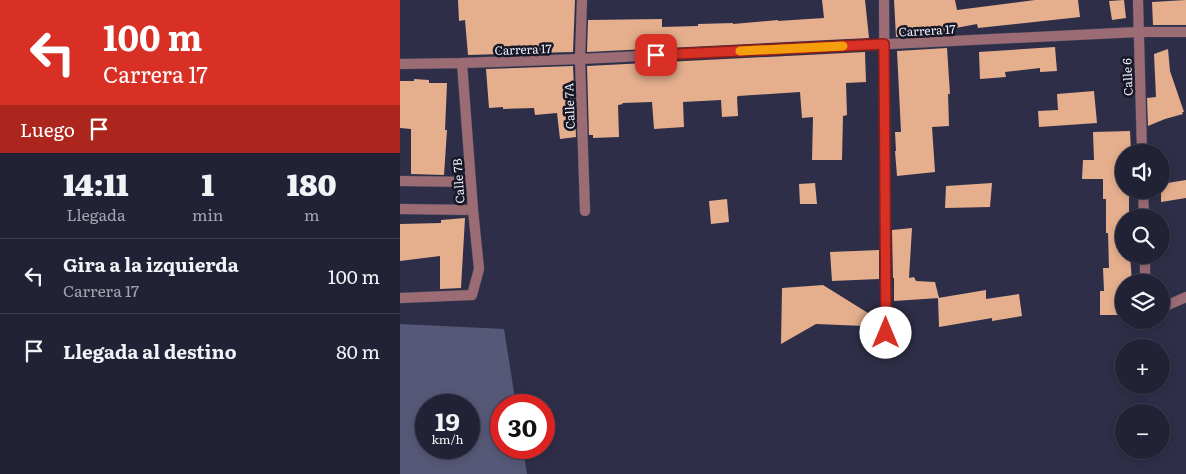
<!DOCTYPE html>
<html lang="es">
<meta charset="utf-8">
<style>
:root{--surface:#222236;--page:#2a2a3e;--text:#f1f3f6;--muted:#a2a4ad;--line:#3f3f51}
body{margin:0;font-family:Literata,serif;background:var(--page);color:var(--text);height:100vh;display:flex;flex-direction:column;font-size:19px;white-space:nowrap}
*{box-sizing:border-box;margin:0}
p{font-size:16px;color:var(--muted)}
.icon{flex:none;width:28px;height:28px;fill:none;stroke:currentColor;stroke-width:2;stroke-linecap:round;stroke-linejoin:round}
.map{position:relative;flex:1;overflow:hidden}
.details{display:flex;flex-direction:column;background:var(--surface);width:400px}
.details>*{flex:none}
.top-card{background:#d93025;color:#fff;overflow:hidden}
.tools{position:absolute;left:715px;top:144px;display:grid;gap:10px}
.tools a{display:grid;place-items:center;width:55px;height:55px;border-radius:50%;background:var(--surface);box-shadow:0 2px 8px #0003,0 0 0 1px var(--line);font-size:25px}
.speed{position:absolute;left:15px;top:394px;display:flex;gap:10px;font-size:25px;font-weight:700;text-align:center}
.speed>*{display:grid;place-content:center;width:65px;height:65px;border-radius:50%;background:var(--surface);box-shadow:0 2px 8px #0003,0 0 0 1px var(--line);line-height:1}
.speed small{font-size:12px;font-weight:400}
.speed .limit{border:8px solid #d22;background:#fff;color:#111}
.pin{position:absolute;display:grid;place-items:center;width:42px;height:42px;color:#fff;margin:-21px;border-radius:10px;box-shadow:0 2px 8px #0006}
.me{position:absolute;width:55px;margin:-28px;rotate:0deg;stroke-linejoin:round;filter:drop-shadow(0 0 4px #0008)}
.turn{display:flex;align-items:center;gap:18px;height:105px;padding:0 20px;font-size:22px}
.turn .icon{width:65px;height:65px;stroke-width:2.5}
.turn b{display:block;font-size:35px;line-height:42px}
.then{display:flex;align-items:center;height:48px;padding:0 20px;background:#0003;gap:10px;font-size:19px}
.eta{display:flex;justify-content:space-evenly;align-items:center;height:85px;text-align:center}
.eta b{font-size:30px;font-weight:800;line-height:35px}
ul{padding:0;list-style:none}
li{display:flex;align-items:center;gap:15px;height:75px;padding:0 20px;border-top:1px solid var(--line)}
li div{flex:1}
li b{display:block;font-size:19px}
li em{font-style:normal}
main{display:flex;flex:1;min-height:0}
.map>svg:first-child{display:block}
.green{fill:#565877;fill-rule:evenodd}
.building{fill:#e5af8e}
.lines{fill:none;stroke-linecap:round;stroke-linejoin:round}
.street-casing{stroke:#484961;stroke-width:11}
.street{stroke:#9c6c75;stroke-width:10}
.route-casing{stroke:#8d1f18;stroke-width:12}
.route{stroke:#d93025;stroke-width:9}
.slow{stroke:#f59e0b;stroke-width:9}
.labels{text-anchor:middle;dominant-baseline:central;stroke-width:5;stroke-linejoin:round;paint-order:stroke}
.street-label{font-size:12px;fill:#ebedfe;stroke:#171824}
</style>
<main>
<section class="details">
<div class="top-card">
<div class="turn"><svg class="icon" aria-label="left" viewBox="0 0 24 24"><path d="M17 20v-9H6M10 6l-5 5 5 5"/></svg><div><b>100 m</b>Carrera 17</div></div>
<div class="then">Luego<svg class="icon" aria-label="arrive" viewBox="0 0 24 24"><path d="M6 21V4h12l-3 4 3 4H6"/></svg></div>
</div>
<div class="eta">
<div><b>14:11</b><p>Llegada</p></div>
<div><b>1</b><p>min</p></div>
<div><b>180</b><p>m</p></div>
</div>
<ul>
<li><svg class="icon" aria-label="left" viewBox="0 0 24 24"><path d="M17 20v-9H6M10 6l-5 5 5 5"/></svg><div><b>Gira a la izquierda</b><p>Carrera 17</p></div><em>100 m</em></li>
<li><svg class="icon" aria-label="arrive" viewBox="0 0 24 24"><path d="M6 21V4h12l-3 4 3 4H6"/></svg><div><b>Llegada al destino</b></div><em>80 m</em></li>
</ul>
</section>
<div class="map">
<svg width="786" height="474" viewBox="0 0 786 474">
<rect width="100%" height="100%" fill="#2e2e48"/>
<path class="green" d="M 0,324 L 104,329 L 116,405 L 101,405 L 101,448 L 123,448 L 127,474 L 0,474 ZM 26,405 L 69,405 L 69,448 L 26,448 Z"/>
<path class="building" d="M 58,0 L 175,0 L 173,52 L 68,55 L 65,20 L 59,21 Z
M 422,0 L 465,0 L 469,38 L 187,52 L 188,20 L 262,19 L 262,27 L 298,26 L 298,24 L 333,23 L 333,24 L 378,20 L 378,21 L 408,19 L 424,18 Z
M 494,0 L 555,0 L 557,10 L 635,0 L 678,0 L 680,17 L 578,28 L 577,24 L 545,30 L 546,34 L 496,37 Z
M 724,0 L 726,18 L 712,20 L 709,1 Z
M 786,0 L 786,25 L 753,25 L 752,2 Z
M 655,47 L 657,71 L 640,72 L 640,68 L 605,72 L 606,77 L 580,79 L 579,52 Z
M 547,48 L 550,94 L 548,94 L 549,126 L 532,127 L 535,172 L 497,176 L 495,151 L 496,151 L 495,132 L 501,132 L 497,51 Z
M 768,49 L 770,71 L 784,112 L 782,112 L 783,114 L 765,119 L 748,126 L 747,98 L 756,97 L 754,54 Z
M 465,52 L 466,82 L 446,83 L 447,115 L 443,116 L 442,160 L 412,160 L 413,117 L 402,118 L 400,92 L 338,96 L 337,97 L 338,116 L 322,117 L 321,100 L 283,102 L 284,127 L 254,129 L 252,102 L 222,103 L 223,104 L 218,105 L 219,137 L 193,138 L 193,135 L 189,135 L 187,66 Z
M 173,66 L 176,137 L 160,139 L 157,113 L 135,115 L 134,108 L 103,109 L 103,107 L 89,108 L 86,69 Z
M 14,79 L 29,80 L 29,83 L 47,83 L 45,130 L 47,130 L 44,175 L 11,174 L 11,129 L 0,128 L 0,81 L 14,81 Z
M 694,91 L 697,123 L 639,127 L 638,111 L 658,110 L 657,94 Z
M 730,131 L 731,152 L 724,152 L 724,190 L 729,190 L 729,218 L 724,218 L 724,255 L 730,255 L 732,282 L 724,282 L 724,315 L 700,315 L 700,291 L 704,291 L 703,268 L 709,268 L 708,233 L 706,233 L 706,199 L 703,199 L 703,179 L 682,179 L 683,160 L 694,160 L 693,132 Z
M 786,180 L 786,198 L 761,202 L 761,184 Z
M 415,183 L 417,204 L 400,204 L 399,184 Z
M 592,183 L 590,207 L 545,208 L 546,186 Z
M 327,199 L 329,222 L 311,224 L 309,201 Z
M 65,218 L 61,288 L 40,289 L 40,256 L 0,261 L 0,224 L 41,223 L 41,220 Z
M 512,228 L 509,278 L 514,277 L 516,281 L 535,282 L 539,298 L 494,301 L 494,278 L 493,278 L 492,230 Z
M 479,250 L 479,279 L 432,281 L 430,252 Z
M 423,285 L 468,313 L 465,326 L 416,324 L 381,344 L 382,288 Z
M 586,290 L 586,299 L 619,294 L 622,316 L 592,321 L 592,318 L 539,327 L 538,298 Z"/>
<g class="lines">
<g class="street-casing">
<path id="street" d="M 182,0 L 180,59 L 185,211
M 484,0 L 486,333
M 738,0 L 742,152
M 0,64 L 62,63 L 180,59 L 738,32 L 786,32
M 0,181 L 71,182
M 743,190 L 744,218
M 0,209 L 73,210
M 745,255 L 745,282
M 0,298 L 72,295 L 79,269 L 73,210 L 62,63
M 761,308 L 786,297"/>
</g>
<use href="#street" class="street"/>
</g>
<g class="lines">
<g class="route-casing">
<path id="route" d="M 256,55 L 484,44 L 486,333"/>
</g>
<use href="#route" class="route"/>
<path class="slow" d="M 340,51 L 443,46"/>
</g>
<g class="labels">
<g class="street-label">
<text transform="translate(527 30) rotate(-3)">Carrera 17</text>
<text transform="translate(123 49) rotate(-2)">Carrera 17</text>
<text transform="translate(727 77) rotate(-92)">Calle 6</text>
<text transform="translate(169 106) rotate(-92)">Calle 7A</text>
<text transform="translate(58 181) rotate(-94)">Calle 7B</text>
</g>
</g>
</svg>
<div class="tools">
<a><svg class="icon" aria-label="sound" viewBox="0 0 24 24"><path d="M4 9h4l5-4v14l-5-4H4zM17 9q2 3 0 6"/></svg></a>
<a><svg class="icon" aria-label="search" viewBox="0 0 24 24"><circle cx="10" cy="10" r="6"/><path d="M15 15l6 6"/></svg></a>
<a><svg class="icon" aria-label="layers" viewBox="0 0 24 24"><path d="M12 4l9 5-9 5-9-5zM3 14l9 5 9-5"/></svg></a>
<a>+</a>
<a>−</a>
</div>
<div class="speed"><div>19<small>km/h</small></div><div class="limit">30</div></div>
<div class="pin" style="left:256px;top:55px;background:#d93025"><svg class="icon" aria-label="arrive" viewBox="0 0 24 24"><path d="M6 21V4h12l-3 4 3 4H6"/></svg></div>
<svg class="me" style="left:486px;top:333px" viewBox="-20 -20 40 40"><circle r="19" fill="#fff"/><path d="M0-13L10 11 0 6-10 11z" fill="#d93025"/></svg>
</div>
</main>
